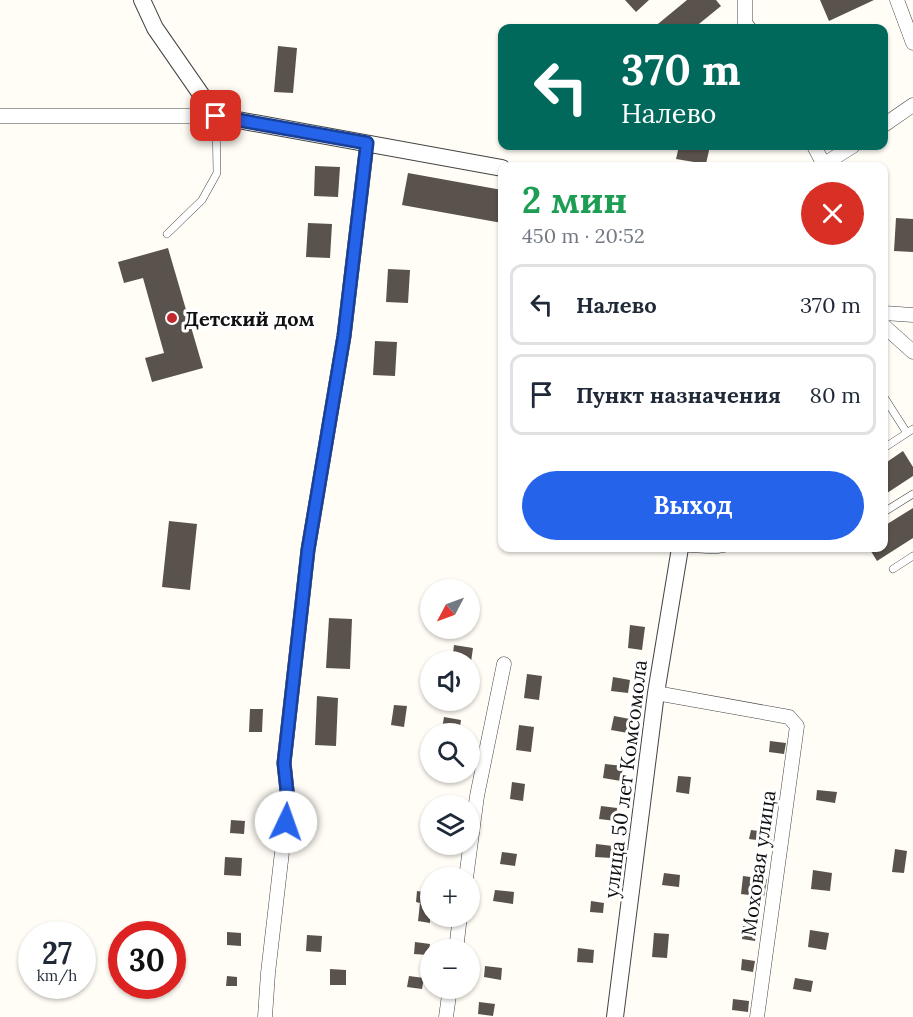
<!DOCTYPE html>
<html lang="ru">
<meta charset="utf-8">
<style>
:root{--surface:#fff;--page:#f6f6f7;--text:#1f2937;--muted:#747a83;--line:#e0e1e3;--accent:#2563eb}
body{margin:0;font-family:Lora,serif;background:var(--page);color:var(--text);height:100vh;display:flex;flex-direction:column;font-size:22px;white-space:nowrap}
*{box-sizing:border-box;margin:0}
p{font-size:20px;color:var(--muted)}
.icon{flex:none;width:33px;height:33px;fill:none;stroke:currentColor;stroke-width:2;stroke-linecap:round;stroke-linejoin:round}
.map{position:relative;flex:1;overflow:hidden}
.details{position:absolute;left:498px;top:162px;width:390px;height:390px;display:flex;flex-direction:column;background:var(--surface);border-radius:12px;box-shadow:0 2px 4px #0004}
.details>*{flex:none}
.top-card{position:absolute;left:498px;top:24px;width:390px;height:126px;border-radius:12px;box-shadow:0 2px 4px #0004;background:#00695c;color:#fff;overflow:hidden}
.needle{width:39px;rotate:229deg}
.tools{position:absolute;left:420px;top:579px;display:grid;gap:12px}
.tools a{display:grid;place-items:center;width:60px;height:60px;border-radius:50%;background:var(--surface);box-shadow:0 2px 4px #0004;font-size:30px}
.speed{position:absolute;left:18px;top:921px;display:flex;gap:12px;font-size:30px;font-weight:700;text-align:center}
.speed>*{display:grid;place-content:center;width:78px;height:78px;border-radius:50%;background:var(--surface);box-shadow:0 2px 4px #0004;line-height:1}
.speed small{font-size:15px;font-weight:400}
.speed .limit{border:9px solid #d22;background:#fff;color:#111}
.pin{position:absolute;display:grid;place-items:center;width:51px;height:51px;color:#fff;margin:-26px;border-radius:12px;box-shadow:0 3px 9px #0006}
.me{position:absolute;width:66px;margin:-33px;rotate:3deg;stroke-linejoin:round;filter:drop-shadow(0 0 4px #0008)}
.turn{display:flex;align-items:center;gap:21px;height:126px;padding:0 24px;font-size:27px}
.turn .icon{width:78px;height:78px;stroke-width:2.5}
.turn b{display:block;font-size:42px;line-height:51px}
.round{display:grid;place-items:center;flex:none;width:63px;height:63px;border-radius:32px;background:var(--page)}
.summary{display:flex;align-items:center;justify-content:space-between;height:102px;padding:0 24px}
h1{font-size:36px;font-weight:700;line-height:45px;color:#1e9e55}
.cta{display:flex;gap:12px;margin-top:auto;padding:12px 24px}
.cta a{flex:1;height:69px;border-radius:36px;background:var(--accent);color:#fff;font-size:24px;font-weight:700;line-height:69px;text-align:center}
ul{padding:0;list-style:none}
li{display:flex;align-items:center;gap:18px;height:81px;margin:0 12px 9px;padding:0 12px;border:3px solid var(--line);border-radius:12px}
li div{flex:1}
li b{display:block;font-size:22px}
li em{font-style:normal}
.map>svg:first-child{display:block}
.building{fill:#5a524d}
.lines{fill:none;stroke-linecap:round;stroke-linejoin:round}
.service-casing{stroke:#444;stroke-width:8}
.minor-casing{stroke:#444;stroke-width:15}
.tertiary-casing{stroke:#444;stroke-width:18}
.service{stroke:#fff;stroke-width:7}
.minor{stroke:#fff;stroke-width:14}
.tertiary{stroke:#fff;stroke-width:16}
.route-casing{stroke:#184099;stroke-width:15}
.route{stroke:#2563eb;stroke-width:10}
.poi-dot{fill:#c4262e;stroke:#fff;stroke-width:2}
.labels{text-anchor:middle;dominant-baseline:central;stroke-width:6;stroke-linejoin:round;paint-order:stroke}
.poi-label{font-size:20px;font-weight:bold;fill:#111;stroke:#fff;text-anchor:start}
.street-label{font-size:20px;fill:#111;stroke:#fff}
</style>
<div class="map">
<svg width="913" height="1017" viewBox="0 0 913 1017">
<rect width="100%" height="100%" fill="#fffdf5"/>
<path class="building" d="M 625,0 L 649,0 L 636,12 Z
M 687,0 L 716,0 L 721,6 L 694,28 L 653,28 Z
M 820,0 L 874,0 L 829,21 Z
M 278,46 L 297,48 L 293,93 L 274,92 Z
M 679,146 L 710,146 L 706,164 L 676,159 Z
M 315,166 L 340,167 L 338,197 L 314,196 Z
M 408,173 L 502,190 L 502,223 L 402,205 Z
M 896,218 L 913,219 L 913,252 L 894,251 Z
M 308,223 L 332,224 L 330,258 L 306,257 Z
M 168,248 L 203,368 L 152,382 L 145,358 L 164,353 L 143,278 L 124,283 L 118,262 Z
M 388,269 L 410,270 L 408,303 L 386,302 Z
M 375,341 L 397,342 L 395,376 L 373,375 Z
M 903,451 L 913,467 L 913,476 L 884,495 L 884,464 Z
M 913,508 L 913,538 L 877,561 L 869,548 L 884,548 L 884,526 Z
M 169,521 L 197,524 L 190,590 L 162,587 Z
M 329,618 L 352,619 L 350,669 L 326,668 Z
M 630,625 L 645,627 L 642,650 L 628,648 Z
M 454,645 L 473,648 L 471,662 L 452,662 Z
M 527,674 L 542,676 L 539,700 L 524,698 Z
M 613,677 L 630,680 L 628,693 L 611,691 Z
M 317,696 L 338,698 L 336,746 L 315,745 Z
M 394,705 L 407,706 L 404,727 L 391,725 Z
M 250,709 L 263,709 L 262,732 L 249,732 Z
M 614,716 L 630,719 L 628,733 L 611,730 Z
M 444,717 L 461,720 L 459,734 L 441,734 Z
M 519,725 L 534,727 L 531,752 L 516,750 Z
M 770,741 L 786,743 L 784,754 L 769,752 Z
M 605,764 L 623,766 L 621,781 L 603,778 Z
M 678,776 L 691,777 L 689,794 L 676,792 Z
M 512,782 L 525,784 L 523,801 L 510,799 Z
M 817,790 L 837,792 L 835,803 L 816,800 Z
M 601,806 L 617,808 L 616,821 L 599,819 Z
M 231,820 L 245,821 L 244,834 L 230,833 Z
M 751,830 L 772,833 L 771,842 L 749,839 Z
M 596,844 L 613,846 L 612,858 L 595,857 Z
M 895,849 L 907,851 L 904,873 L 892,872 Z
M 502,852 L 517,854 L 515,866 L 500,864 Z
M 225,857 L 242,858 L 241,876 L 224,875 Z
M 813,870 L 832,873 L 830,891 L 811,889 Z
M 664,873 L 680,875 L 679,887 L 662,885 Z
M 743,876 L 767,879 L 764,897 L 741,894 Z
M 495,890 L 514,892 L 513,904 L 493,901 Z
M 417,891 L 430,893 L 430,923 L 418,921 L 420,903 L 416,902 Z
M 591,901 L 604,903 L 603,913 L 590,912 Z
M 743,926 L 757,927 L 755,941 L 742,939 Z
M 810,930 L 829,933 L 826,950 L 808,947 Z
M 227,932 L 241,933 L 241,946 L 227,945 Z
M 654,933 L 669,934 L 667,958 L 652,957 Z
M 307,935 L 322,936 L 321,952 L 306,951 Z
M 415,942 L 430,944 L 428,955 L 414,954 Z
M 578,948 L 594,950 L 593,963 L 577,962 Z
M 742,959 L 755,961 L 753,972 L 741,970 Z
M 485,966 L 502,968 L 501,980 L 484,977 Z
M 330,969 L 346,970 L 346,985 L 330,985 Z
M 227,976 L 237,977 L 237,986 L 226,986 Z
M 409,976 L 424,978 L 422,989 L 407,987 Z
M 795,978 L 813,981 L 811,992 L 793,989 Z
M 733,999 L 749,1001 L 748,1012 L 732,1010 Z
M 479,1002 L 495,1004 L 493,1016 L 478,1014 Z"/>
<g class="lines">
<g class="service-casing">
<path id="service" d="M 167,234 L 202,200 L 217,173 L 216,116
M 884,397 L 907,433
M 884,448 L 913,429
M 884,512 L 913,494
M 682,548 L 715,550 L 726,548
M 893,569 L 913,556"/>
</g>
<g class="minor-casing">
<path id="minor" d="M 745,0 L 745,23 L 749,28
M 897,0 L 913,43
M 0,116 L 216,116
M 884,125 L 913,105
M 814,146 L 824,165
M 821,166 L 853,146
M 884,313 L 913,315
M 884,326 L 913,352
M 656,693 L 789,717 L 797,726 L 757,1017
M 466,878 L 477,796 L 504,664
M 456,950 L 460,916
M 265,1017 L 268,973 L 288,800 L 284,763 L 308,550 L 344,336 L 367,143
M 446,1017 L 450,988"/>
</g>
<g class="tertiary-casing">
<path id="tertiary" d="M 142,0 L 155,28 L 216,116 L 502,168
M 615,1017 L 656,693 L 680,548"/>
</g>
<use href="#service" class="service"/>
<use href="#minor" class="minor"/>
<use href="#tertiary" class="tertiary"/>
</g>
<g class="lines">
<g class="route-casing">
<path id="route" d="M 216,116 L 367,143 L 344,336 L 308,550 L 284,763 L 288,800 L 286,822"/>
</g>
<use href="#route" class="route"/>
</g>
<circle class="poi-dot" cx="172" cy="318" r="6"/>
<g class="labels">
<g class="poi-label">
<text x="184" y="318">Детский дом</text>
</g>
<g class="street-label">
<text transform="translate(625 779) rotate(-83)">улица 50 лет Комсомола</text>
<text transform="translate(758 863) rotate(-82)">Моховая улица</text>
</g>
</g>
</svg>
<div class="tools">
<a><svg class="needle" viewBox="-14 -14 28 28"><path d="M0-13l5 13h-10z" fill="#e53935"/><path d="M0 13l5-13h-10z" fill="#747a83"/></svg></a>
<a><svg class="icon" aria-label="sound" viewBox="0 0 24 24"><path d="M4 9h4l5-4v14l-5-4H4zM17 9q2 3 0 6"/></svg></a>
<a><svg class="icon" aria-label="search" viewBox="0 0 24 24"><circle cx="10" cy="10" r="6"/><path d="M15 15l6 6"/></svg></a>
<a><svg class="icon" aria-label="layers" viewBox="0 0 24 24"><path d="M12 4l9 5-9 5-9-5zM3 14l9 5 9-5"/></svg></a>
<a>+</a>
<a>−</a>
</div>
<div class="speed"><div>27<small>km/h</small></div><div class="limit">30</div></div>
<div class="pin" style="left:216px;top:116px;background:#d93025"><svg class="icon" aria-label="arrive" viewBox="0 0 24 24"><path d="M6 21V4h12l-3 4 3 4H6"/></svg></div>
<svg class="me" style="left:286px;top:822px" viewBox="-20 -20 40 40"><circle r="19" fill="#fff"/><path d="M0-13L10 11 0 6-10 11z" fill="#2563eb"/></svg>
<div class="top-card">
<div class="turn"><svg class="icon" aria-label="left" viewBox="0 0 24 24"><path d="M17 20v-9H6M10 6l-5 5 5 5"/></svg><div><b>370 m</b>Налево</div></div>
</div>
<section class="details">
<div class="summary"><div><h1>2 мин</h1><p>450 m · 20:52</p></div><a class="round" style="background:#d93025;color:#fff"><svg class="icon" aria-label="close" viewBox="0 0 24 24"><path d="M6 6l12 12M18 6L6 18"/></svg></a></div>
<ul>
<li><svg class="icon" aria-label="left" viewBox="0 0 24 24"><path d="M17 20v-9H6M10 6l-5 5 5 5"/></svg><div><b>Налево</b></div><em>370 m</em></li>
<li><svg class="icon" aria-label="arrive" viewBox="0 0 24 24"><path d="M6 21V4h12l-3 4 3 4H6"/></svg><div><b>Пункт назначения</b></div><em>80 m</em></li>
</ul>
<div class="cta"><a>Выход</a></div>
</section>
</div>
